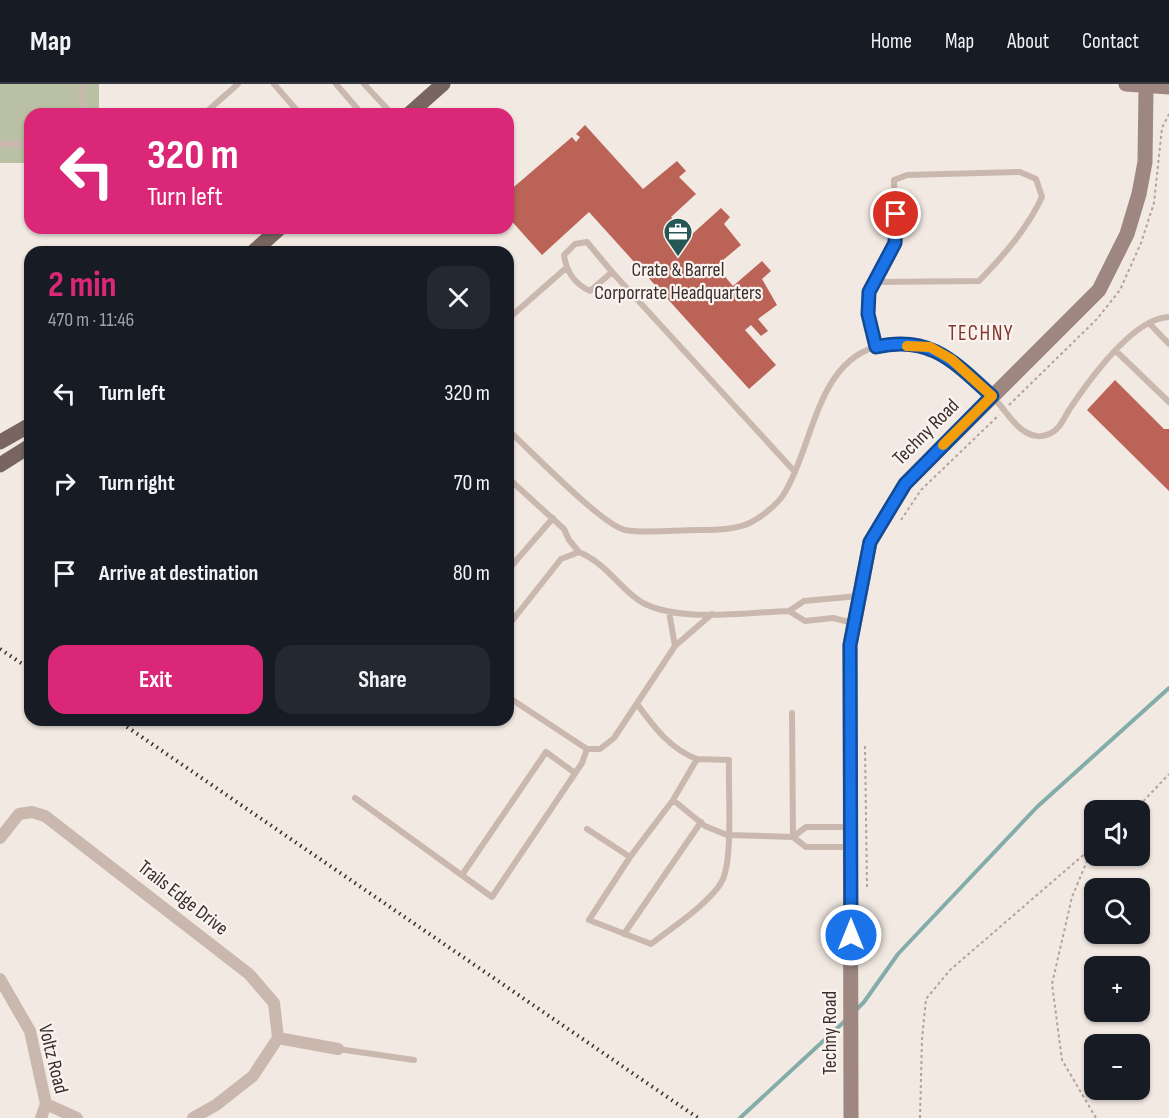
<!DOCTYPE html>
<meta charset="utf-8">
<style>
:root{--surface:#171b24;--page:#242831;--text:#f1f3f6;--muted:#9ea1a6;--line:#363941;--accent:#db2777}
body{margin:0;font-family:"Sofia Sans Condensed",sans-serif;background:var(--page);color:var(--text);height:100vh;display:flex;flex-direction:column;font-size:22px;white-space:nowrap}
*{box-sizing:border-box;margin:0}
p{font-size:20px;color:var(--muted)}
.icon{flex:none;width:33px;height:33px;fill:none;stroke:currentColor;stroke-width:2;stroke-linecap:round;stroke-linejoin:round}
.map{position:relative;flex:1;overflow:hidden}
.sheet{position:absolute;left:24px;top:162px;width:490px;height:480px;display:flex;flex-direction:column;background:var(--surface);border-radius:18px;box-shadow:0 2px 4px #0004}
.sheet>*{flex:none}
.hud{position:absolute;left:24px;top:24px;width:490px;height:126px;border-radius:18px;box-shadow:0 2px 4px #0004;background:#db2777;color:#fff;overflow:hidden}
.controls{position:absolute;left:1084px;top:716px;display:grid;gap:12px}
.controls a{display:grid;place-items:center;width:66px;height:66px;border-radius:12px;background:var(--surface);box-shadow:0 2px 4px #0004;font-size:30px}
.pin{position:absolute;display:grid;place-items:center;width:51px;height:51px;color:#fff;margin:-26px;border:3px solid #fff;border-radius:50%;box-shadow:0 2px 6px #0007}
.me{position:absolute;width:66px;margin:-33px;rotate:0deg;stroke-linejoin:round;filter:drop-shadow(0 0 4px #0008)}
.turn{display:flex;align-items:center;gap:21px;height:126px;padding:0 24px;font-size:27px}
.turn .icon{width:78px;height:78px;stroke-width:2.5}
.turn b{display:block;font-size:42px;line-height:51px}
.round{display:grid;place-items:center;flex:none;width:63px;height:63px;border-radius:18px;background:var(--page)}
.summary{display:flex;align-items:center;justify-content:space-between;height:102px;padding:0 24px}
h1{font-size:36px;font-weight:700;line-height:45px;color:var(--accent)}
.primary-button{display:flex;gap:12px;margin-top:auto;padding:12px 24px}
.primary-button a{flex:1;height:69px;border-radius:18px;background:var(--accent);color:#fff;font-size:24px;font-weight:700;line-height:69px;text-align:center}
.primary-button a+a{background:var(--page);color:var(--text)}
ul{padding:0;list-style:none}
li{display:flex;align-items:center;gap:18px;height:90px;padding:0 24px}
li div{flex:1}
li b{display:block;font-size:22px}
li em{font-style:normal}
header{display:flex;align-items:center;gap:36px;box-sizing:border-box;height:84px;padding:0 30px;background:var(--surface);border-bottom:2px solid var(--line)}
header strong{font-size:28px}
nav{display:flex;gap:33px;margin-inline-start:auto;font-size:21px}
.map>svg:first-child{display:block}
.green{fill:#bac0a3}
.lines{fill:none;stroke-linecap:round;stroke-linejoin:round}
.stream{stroke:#84adaa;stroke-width:4}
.building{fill:#bc6357}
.path{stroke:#b5a299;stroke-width:2;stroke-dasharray:3 3;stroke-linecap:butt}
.service{stroke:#cab8af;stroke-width:6}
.minor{stroke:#cab8af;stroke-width:12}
.secondary{stroke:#9d8780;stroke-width:15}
.primary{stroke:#79655f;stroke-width:15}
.rail{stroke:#392f2c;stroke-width:4;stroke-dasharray:1.5 4.5;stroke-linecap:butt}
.route-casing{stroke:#114b97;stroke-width:15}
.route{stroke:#1a73e8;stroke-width:10}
.slow{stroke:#f59e0b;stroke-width:10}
.labels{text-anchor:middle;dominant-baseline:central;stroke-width:4.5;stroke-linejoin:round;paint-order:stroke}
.poi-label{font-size:20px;fill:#392f2c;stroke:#faf3ef}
.street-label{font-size:20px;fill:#392f2c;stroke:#faf3ef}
.neighbourhood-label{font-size:21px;letter-spacing:1.5px;fill:#81372c;stroke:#faf3ef}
</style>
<header>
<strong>Map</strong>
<nav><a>Home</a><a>Map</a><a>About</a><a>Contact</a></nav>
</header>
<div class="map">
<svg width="1169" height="1034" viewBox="0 0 1169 1034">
<rect width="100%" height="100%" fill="#f2e9e2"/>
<path class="green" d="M 0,0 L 99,0 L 99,30 L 30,30 L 30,79 L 0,79 Z"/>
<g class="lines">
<path class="stream" d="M 855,927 L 864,918 L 898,870 L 1037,723 L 1169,604
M 740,1034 L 847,935"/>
</g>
<path class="building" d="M 585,41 L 643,105 L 677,77 L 686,87 L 679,93 L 696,110 L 671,133 L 690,152 L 721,124 L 730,133 L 724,140 L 741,161 L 716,182 L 733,202 L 762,177 L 771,187 L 762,195 L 777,221 L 758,235 L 768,247 L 761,252 L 751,241 L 745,246 L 776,281 L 749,305 L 589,128 L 542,171 L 508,133 L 508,108 L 572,53 L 576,58 L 580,53 L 576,50 Z
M 1115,296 L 1164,345 L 1169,345 L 1169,407 L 1087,326 Z"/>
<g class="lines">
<path class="path" d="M 1009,321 L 1097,235 L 1120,206 L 1141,159 L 1154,119 L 1162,44 L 1169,30
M 901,436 L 921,406 L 999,331
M 865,662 L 867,803
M 1135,726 L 1169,690
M 1092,765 L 1072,813 L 1052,900 L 1062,976 L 1096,1034
M 920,1034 L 922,955 L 926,915 L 950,886 L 1095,761"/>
<path class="service" d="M 82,0 L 82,30
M 274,0 L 300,30
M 336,0 L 362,30
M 364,0 L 392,30
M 204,30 L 238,0
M 0,60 L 30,60
M 587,158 L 612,188 L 590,207 C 575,200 566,187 564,171 L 575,160 Z
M 439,168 L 450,165 L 463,168
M 612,188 L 795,388
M 875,198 L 979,197 C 1004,171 1027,145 1042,113 L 1036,95 L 1020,88 L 907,91 L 894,96 L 895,159 L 869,208 L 868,230 L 876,263
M 508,235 L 566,184
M 1149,239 L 1169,260
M 1116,267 L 1169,318
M 508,346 C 530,366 602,441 625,446 C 648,450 675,446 698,446 C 716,446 740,446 755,436 C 765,430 780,418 785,408 C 814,360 817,272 884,261 C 896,259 918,260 929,263 C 950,269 985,304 999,320 C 1007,329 1014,341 1024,347 C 1031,352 1041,354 1049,350 C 1061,345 1064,333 1071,323 C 1090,295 1133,234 1169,233
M 508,394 L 564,445 L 569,456 L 579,468
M 508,486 L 553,434
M 669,528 L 675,562 L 712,530
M 853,539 L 833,534 L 805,537 L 789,527 L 804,517 L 859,512
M 508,542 L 561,475 L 579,468 C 609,481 620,506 643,519 C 682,539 747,528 789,527
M 508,613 L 587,665 L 600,665 L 614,654 L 675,562
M 637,620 C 654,643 670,665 697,675
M 792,629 L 793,753
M 355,714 L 492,813 L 582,679 L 587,665
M 673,716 L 705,742 L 727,751 L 793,753 L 806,743 L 850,743
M 587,745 L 630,773 L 589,836 L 651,860 C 670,845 713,817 723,795 C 733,772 728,705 729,676 L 697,675 L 673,716 L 630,773
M 793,753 L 806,763 L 849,763
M 462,791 L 546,668 L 575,689
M 624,850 L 701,738
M 338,965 L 414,976"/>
<path class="minor" d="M 0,754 L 19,730 L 32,728 L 45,732 L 249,890 L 274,919 L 278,954 L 253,992 L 216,1021 L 193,1034
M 0,895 L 30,947 L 46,1020 L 41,1034
M 278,954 L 338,965
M 46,1020 L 77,1034"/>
<path class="secondary" d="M 1126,0 L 1169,3
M 851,1034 L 850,561 L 870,458 L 905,400 L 1099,206 L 1127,150 L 1139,110 L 1145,78 L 1146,3"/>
<path class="primary" d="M 409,30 L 443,0
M 253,168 L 280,144
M 0,358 L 30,341
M 0,381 L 30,362"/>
<path class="rail" d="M 0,565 L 30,585
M 117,636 L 698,1034"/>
</g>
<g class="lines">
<g class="route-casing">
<path id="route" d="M 851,851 L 850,561 L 870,458 L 905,400 L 992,312 C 955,279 931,250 876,263 L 868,230 L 869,208 L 895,159 L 896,130"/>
</g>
<use href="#route" class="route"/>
<path class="slow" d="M 907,262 L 930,263 L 951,275 L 992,312 L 943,361"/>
</g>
<defs>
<g id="office-pin" transform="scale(1.5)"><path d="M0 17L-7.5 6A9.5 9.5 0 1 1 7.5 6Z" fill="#255755" stroke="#faf3ef"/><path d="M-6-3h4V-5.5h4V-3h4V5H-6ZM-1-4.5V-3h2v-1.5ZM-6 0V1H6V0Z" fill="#fff"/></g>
</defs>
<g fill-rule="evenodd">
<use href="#office-pin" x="678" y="148"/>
</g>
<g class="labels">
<g class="poi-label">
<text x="678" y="186">Crate &amp; Barrel<tspan x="678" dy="23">Corporrate Headquarters</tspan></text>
</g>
<g class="street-label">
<text transform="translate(926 348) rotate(-45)">Techny Road</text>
<text transform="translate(183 814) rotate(38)">Trails Edge Drive</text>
<text transform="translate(830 949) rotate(-90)">Techny Road</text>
<text transform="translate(53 975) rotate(76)">Voltz Road</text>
</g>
<g class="neighbourhood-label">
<text x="981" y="249">TECHNY</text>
</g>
</g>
</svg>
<div class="controls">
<a><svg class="icon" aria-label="sound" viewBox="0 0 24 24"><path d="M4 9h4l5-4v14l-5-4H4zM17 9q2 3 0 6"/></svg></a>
<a><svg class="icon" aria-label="search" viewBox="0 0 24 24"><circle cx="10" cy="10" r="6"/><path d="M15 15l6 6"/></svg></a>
<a>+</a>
<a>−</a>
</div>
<div class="pin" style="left:896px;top:130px;background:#d93025"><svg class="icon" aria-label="arrive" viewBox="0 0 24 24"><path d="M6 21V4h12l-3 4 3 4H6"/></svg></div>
<svg class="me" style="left:851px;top:851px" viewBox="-20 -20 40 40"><circle r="17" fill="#1a73e8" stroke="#fff" stroke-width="3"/><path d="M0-11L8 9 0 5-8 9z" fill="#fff"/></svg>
<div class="hud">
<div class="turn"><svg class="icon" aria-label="left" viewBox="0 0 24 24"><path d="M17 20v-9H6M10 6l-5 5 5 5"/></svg><div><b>320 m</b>Turn left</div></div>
</div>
<section class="sheet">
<div class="summary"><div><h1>2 min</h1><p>470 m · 11:46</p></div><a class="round"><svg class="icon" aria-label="close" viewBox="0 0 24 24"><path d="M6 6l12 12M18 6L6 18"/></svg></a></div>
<ul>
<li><svg class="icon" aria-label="left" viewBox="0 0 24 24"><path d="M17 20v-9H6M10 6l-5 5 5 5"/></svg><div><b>Turn left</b></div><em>320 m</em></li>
<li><svg class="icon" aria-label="right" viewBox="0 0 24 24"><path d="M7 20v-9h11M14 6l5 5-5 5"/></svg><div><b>Turn right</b></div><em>70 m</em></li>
<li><svg class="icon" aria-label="arrive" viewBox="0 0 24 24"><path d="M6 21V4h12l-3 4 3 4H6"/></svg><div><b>Arrive at destination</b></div><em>80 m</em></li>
</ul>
<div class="primary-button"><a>Exit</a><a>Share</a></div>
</section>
</div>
